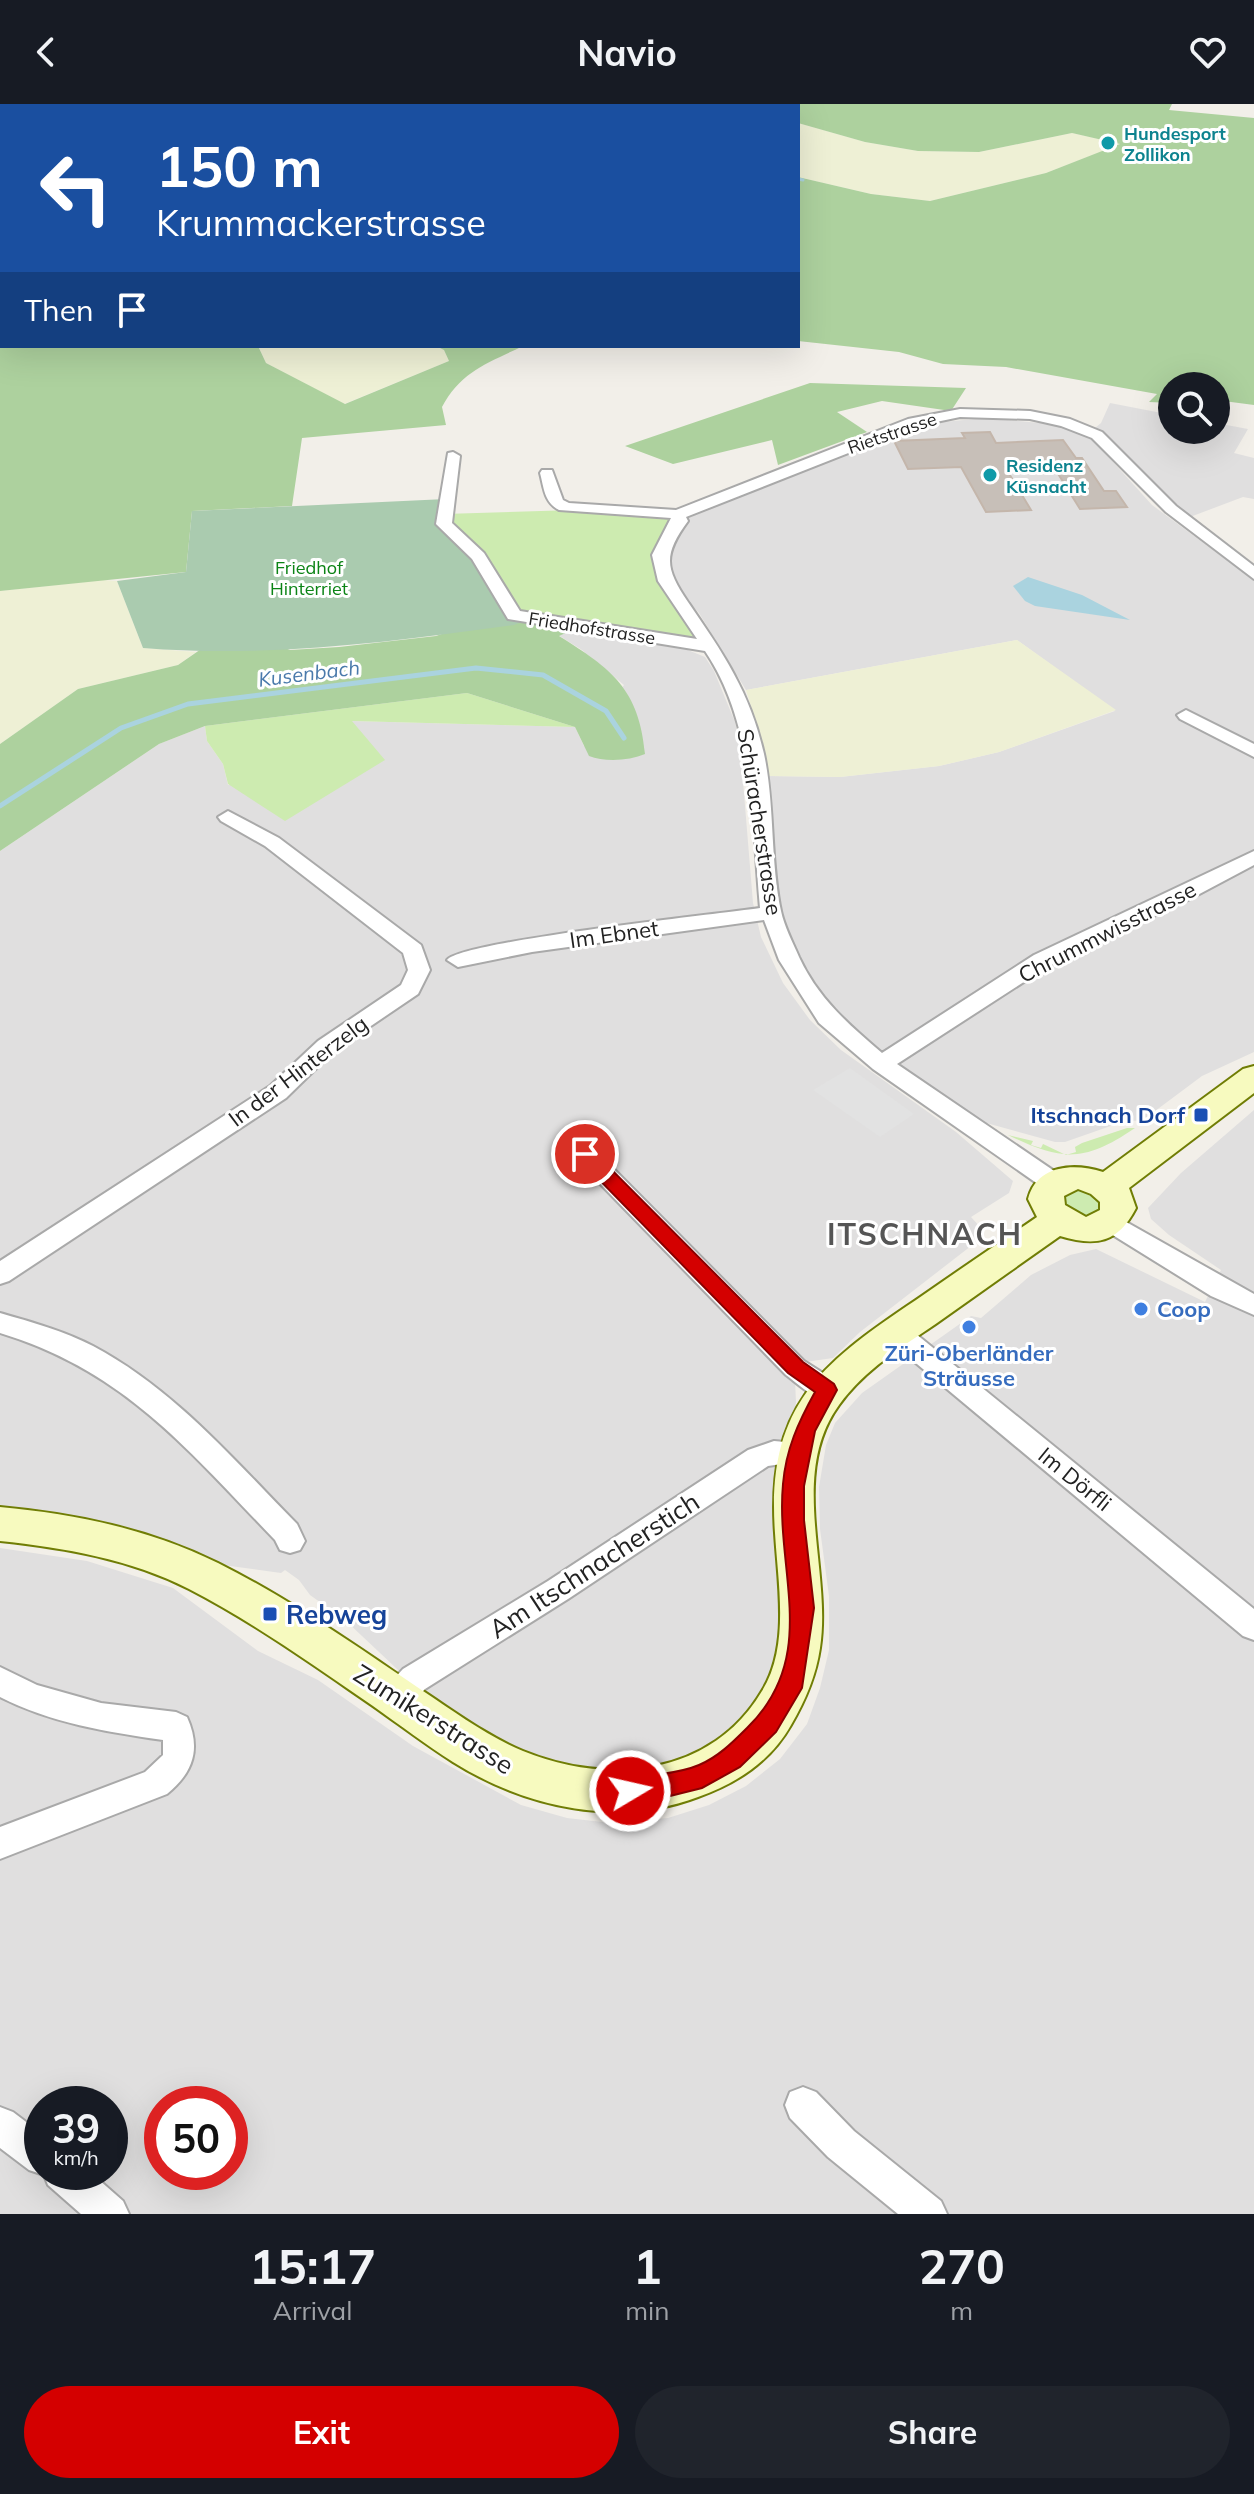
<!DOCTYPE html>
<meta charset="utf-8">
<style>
:root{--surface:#171b24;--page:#20242c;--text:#f1f3f6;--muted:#9ea1a6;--accent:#d40000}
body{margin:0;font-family:Mulish,sans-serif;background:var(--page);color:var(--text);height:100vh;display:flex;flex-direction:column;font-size:30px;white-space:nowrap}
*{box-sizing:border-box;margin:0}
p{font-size:26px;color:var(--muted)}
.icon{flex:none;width:44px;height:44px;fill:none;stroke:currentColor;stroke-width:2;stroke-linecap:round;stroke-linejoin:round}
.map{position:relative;height:2110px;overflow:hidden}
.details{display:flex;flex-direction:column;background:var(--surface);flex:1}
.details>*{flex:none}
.banner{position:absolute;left:0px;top:0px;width:800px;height:244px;box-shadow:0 8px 32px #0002;background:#1a4fa0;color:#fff;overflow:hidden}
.buttons{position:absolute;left:1158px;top:268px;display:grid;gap:16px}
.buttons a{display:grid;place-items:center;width:72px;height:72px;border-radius:50%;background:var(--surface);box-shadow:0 8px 32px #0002;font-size:40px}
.speed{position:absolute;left:24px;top:1982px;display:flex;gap:16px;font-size:40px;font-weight:700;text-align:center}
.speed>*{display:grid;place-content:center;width:104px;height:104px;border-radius:50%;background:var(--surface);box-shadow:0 8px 32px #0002;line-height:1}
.speed small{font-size:20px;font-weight:400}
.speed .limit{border:12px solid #d22;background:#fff;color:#111}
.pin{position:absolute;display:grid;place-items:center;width:68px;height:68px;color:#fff;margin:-34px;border:4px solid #fff;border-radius:50%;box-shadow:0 2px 8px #0007}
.me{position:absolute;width:88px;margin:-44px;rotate:81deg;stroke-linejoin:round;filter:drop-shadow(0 0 6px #0008)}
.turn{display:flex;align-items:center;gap:28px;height:168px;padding:0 24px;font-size:36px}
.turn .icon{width:104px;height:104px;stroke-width:2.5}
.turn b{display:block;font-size:56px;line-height:68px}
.then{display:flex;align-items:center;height:76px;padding:0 24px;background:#0003;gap:16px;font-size:30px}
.eta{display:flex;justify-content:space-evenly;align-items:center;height:136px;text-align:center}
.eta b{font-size:48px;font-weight:700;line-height:56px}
.action{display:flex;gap:16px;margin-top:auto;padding:16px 24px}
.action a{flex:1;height:92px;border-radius:48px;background:var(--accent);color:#fff;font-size:32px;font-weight:700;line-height:92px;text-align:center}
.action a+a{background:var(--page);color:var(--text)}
header{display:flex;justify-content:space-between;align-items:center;height:104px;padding:0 24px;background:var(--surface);font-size:36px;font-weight:700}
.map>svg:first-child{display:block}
.residential{fill:#e0dfdf;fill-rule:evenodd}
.farmland{fill:#eef0d5}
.grass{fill:#cdebb0}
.forest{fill:#add19e}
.cemetery{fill:#aacbaf}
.parking{fill:#e2e2e2}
.water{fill:#aad3df}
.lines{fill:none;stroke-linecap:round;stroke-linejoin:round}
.stream-far1{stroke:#aad3df;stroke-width:3}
.stream{stroke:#aad3df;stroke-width:5}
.building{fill:#c7bfb8;stroke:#c4b6ab;stroke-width:2}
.street-casing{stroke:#a9a9a9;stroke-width:4}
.secondary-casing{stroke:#707d05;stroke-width:4}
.street{fill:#fff;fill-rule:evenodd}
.secondary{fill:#f7fabf;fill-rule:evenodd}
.route{fill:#d40000;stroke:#8a0000;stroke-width:2}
.culture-dot{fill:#0f9aa8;stroke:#fff;stroke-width:3}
.transit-dot{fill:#1a4fb4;stroke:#fff;stroke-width:3}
.shop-dot{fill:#3f7fe0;stroke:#fff;stroke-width:3}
.labels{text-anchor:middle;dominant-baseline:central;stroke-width:6;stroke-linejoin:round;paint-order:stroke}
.far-culture-label{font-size:18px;font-weight:bold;fill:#0d838f;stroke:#fff;text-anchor:start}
.far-street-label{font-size:18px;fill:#222;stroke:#fff}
.far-park-label{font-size:18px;fill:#0c8416;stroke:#fff}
.far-water-label{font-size:20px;font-style:italic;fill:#4a7aab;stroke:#fff}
.street-label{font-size:22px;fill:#222;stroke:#fff}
.transit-label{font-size:22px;font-weight:bold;fill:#164399;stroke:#fff;text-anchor:end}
.shop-label{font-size:22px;font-weight:bold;fill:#366cbe;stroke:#fff;text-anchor:start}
.near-street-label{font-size:26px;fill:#222;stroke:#fff}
.near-transit-label{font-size:26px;font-weight:bold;fill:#164399;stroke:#fff;text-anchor:start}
.district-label{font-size:30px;font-weight:bold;letter-spacing:2px;fill:#555;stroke:#fff}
</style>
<header><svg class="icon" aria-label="back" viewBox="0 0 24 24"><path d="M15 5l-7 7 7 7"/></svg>Navio<svg class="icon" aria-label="heart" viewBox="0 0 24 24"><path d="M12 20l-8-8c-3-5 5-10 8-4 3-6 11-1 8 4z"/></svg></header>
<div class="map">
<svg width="1254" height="2110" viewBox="0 0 1254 2110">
<rect width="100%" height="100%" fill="#f2efe9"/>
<path class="residential" d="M 1110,299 L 1172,311 L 1172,326 L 1216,326 L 1216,319 L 1248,325 L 1234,349 L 1254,354 L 1254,395 L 1243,393 L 1190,413 L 1171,401 L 1113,339 L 1095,324 L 1101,319 Z
M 985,314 L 1040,319 L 1043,315 L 1085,329 L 1109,345 L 1104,348 L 1152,401 L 1254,476 L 1254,948 L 1202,972 L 1143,1016 L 1122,1018 L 1065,1038 L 1055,1038 L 979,1017 L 862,933 L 836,908 L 799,855 L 784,819 L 776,778 L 768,672 L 840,673 L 939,662 L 999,648 L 1115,607 L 1017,536 L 746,586 L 699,509 L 678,487 L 666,452 L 686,418 L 685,411 L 735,389 L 786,374 L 908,322 L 915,326 L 943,318 Z
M 572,526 L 673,540 L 705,553 L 714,567 L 735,618 L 740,641 L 753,799 L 761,833 L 783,879 L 810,916 L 841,946 L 956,1028 L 1013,1077 L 1009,1089 L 971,1113 L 982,1125 L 980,1135 L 860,1228 L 833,1254 L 798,1259 L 795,1275 L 796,1299 L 779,1372 L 783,1546 L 753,1609 L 719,1641 L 679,1661 L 602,1672 L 515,1649 L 431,1597 L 345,1516 L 310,1491 L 299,1476 L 285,1466 L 281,1469 L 223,1461 L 107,1421 L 39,1407 L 0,1405 L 0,747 L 159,640 L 205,622 L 207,637 L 223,660 L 228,681 L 384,656 L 351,617 L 575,623 L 584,642 L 624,581 L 582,546 L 558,531 Z
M 1254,1006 L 1254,2110 L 0,2110 L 0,1444 L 87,1457 L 173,1484 L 258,1547 L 318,1576 L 413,1642 L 521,1701 L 567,1714 L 611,1719 L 668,1714 L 709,1701 L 746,1682 L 780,1655 L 807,1620 L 820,1584 L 829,1546 L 829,1492 L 820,1425 L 819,1383 L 826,1341 L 835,1319 L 862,1289 L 971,1212 L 981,1214 L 1031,1171 L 1070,1151 L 1096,1145 L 1205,1198 L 1221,1166 L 1169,1131 L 1151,1115 L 1148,1104 L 1181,1069 ZM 42,2000 L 110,2000 L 110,2068 L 42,2068 ZM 162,2000 L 230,2000 L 230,2068 L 162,2068 Z"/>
<path class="farmland" d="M 244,0 L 737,0 L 743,2 L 247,2 Z
M 798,19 L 865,38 L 918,47 L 979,48 L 1072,29 L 1121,40 L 1046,69 L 930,97 L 871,90 L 798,73 Z
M 258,242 L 436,242 L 444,246 L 449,257 L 344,300 L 266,259 Z
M 103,476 L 117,477 L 143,544 L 196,548 L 178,561 L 78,585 L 0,640 L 0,487 Z
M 1017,536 L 1116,606 L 999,648 L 939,662 L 840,673 L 768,672 L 764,645 L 746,586 Z"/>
<path class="grass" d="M 574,406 L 677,411 L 660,451 L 708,542 L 514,511 L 444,410 Z
M 467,589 L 575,623 L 352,617 L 385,656 L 285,717 L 228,680 L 223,660 L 207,637 L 205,622 Z
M 1127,1024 L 1135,1024 C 1084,1059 1061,1057 1008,1031 L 1033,1037 L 1031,1041 L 1041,1044 L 1043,1040 L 1066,1051 L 1076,1048 L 1075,1043 L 1082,1039 Z
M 1079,1083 L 1096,1088 L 1104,1106 L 1094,1115 L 1069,1110 L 1060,1093 Z"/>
<path class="forest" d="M 0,0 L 247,2 L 2,2 L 2,242 L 258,242 L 266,259 L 345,300 L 449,257 L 444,246 L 436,242 L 523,242 C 488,259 461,267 442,303 L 446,321 L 302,334 L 292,402 L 192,407 L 186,468 L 0,487 Z
M 737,0 L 1172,0 L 1169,6 L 1254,14 L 1254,301 L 1216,296 L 1216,282 L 1172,282 L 1172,299 L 1149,298 L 1157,290 L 1006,263 L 943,260 L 899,248 L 798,237 L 798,73 L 871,90 L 930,97 L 1046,69 L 1120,40 L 1072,29 L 979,48 L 918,47 L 865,38 L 798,19 L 798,2 Z
M 810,279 L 966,284 L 951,307 L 882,297 L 837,308 L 867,328 L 778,361 L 772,336 L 673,360 L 625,342 Z
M 510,506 L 568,521 L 572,526 L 559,532 C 612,565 639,585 645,650 C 629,657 604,658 589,652 L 575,623 L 467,589 L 205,622 L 159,640 L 0,747 L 0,640 L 78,585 L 178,561 L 233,523 L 290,546 L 339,543 L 436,532 Z"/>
<path class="cemetery" d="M 446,395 L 444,410 L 478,452 L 510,507 L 529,515 L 514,521 C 391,538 268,554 143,544 L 117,477 L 186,468 L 192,407 Z"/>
<path class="parking" d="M 850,964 L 914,1010 L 880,1033 L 813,986 Z"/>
<path class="water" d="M 1028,473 L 1082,491 L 1130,516 L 1035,502 L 1025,497 L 1013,482 Z"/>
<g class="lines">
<path class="stream-far1" d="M 798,75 L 803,76"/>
<path class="stream" d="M 0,702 L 121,624 L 188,600 L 476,564 L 543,571 L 606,607 L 624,634"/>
</g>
<path class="building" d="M 990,328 L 996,339 L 1063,336 L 1076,354 L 1082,354 L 1104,387 L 1116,387 L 1127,403 L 1080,405 L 1052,360 L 1005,363 L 1031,406 L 986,408 L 961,363 L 908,365 L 894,337 L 965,334 L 962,329 Z"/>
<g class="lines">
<g class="street-casing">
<path id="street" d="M 960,305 L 1030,307 L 1070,315 L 1102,328 L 1176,402 L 1254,462 L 1254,475 L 1166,408 L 1092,334 L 1061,322 L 1030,315 L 960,313 L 917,322 L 686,413 L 688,417 C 663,451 665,464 688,498 C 723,549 750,588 764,650 C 775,701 770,756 781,807 C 784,822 793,839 799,853 C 818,894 848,920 882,949 L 1034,851 L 1254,747 L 1254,761 L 1190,795 L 1050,861 L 897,960 L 1063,1073 L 1066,1079 L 1063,1085 L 1054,1088 L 1045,1085 L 873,965 L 819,919 L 779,856 L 764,816 L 532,848 L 458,863 L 447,856 C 461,837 719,810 760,804 C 752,718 755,621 705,547 L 508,515 L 472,455 L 436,420 L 448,349 L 453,348 L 460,352 L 452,419 L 484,449 L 520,507 L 697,535 L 658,477 L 652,451 L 671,414 L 559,406 C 544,398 544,384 540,369 L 542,366 L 552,366 L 563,396 L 569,399 L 676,406 L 908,315 Z
M 1186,606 L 1254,640 L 1254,653 L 1180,615 L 1177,611 Z
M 228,707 L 279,734 L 421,841 L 430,866 L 418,890 L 334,947 L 286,994 L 9,1177 L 0,1180 L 0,1157 L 270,982 L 318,937 L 401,881 L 408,866 L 403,849 L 265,742 L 221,717 L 218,713 Z
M 585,1042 L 593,1044 L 804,1257 L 837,1278 L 841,1286 L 837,1294 C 817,1300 801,1282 786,1271 L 577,1056 L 573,1050 L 577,1044 Z
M 1112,1110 L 1254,1190 L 1254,1211 L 1211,1192 L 1103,1125 L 1100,1119 L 1103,1113 Z
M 0,1209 C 31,1218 64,1227 93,1242 C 174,1285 234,1356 297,1420 L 305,1437 L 300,1446 L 290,1449 L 280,1446 L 275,1436 C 188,1346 125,1267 0,1229 Z
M 896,1218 L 905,1221 L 1254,1505 L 1254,1536 L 1243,1532 L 887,1235 L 883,1228 L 887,1221 Z
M 774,1337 L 808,1340 L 812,1348 L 808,1356 L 768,1362 L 568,1495 L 425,1585 L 408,1603 L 397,1607 L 386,1603 L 381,1593 L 386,1583 L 403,1565 L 548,1477 L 748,1346 Z
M 0,1563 L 37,1581 L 101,1599 L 176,1608 L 187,1613 C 201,1644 194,1668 167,1690 L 0,1755 L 0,1723 L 145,1668 L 163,1651 L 163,1636 C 107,1628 51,1619 0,1593 Z
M 803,1983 L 816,1988 L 854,2027 L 941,2097 L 947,2110 L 898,2110 L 828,2053 L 790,2014 L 785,2001 L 790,1988 Z
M 0,2003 L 13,2008 L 42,2030 L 42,2068 L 90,2068 L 123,2097 L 129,2110 L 81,2110 L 48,2081 L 44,2071 L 29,2066 L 0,2044 Z"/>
</g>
<g class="secondary-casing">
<path id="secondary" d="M 1254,962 L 1254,989 L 1129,1084 L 1136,1104 C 1118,1139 1096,1143 1060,1132 C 1019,1161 978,1190 937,1219 C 902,1243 864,1266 839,1301 C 788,1371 832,1466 820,1544 C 816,1572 805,1597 791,1621 C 770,1658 737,1679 698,1693 C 617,1724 525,1703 453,1658 C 426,1641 400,1621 373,1602 C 313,1561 253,1518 189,1485 C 130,1455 65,1444 0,1437 L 0,1403 C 76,1410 149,1425 218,1459 C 290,1495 356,1542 423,1587 C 455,1608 487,1632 523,1647 C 608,1682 712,1672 762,1587 C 790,1542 778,1480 775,1429 C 766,1303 819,1261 916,1196 C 956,1168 996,1141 1037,1113 L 1028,1095 C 1037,1060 1075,1059 1103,1068 L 1243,965 ZM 1078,1085 L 1091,1090 L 1100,1098 L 1100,1106 L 1086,1113 L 1065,1101 L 1064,1092 Z"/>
</g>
<use href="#street" class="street"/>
<use href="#secondary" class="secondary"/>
</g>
<path class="route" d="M 585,1043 L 591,1045 L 803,1258 L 834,1280 L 837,1286 L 815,1327 L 804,1382 L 804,1416 L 814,1504 L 802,1584 L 776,1628 L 740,1663 L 702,1684 L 654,1696 L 630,1699 L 621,1695 L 618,1687 L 621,1679 C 646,1669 674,1672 699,1661 C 718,1653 732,1639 747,1624 C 821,1552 775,1467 783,1380 C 786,1345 798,1319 815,1288 L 788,1269 L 578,1054 L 576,1050 L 578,1045 Z"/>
<g class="culture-dot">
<circle cx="1108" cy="39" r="8"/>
<circle cx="990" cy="371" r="8"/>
</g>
<g class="transit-dot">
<rect x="1193" y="1003" width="16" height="16" rx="4"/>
<rect x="262" y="1502" width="16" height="16" rx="4"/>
</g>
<g class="shop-dot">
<circle cx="1141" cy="1205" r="8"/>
<circle cx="969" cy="1223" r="8"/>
</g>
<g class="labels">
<g class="far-culture-label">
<text x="1124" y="29">Hundesport<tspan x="1124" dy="21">Zollikon</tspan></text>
<text x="1006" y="361">Residenz<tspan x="1006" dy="21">Küsnacht</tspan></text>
</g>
<g class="far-street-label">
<text transform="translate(892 329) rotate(-19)">Rietstrasse</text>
<text transform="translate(592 524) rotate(9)">Friedhofstrasse</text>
</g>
<g class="far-park-label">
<text x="309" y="463">Friedhof<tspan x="309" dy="21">Hinterriet</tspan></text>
</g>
<g class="far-water-label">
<text transform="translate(309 569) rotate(-7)">Kusenbach</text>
</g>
<g class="street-label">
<text transform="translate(760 718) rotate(81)">Schüracherstrasse</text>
<text transform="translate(1107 828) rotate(-27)">Chrummwisstrasse</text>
<text transform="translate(614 830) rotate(-8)">Im Ebnet</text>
<text transform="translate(298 967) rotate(-37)">In der Hinterzelg</text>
<text transform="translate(1075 1375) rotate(39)">Im Dörfli</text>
</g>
<g class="transit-label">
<text x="1185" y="1011">Itschnach Dorf</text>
</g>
<g class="shop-label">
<text x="1157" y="1205">Coop</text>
<text x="969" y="1249" text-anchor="middle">Züri-Oberländer<tspan x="969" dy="25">Sträusse</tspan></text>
</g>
<g class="near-street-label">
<text transform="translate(594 1461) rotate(-33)">Am Itschnacherstich</text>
<text transform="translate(434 1615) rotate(32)">Zumikerstrasse</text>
</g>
<g class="near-transit-label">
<text x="286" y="1510">Rebweg</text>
</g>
<g class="district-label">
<text x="925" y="1130">ITSCHNACH</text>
</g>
</g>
</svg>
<div class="buttons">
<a><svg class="icon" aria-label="search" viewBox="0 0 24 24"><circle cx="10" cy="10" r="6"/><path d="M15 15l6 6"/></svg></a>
</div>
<div class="speed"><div>39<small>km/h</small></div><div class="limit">50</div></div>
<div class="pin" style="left:585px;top:1050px;background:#d93025"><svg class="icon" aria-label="arrive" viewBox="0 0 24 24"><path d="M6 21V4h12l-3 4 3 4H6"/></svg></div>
<svg class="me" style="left:630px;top:1687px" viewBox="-20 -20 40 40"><circle r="17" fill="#d40000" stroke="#fff" stroke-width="3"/><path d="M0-11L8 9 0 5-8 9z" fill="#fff"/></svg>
<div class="banner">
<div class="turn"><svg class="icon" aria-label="left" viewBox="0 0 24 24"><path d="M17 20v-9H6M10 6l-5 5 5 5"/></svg><div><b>150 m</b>Krummackerstrasse</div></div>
<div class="then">Then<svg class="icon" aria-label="arrive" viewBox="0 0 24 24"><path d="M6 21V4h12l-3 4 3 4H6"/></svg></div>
</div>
</div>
<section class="details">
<div class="eta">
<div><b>15:17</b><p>Arrival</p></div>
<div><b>1</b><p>min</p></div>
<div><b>270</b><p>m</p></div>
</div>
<div class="action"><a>Exit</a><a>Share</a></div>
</section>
